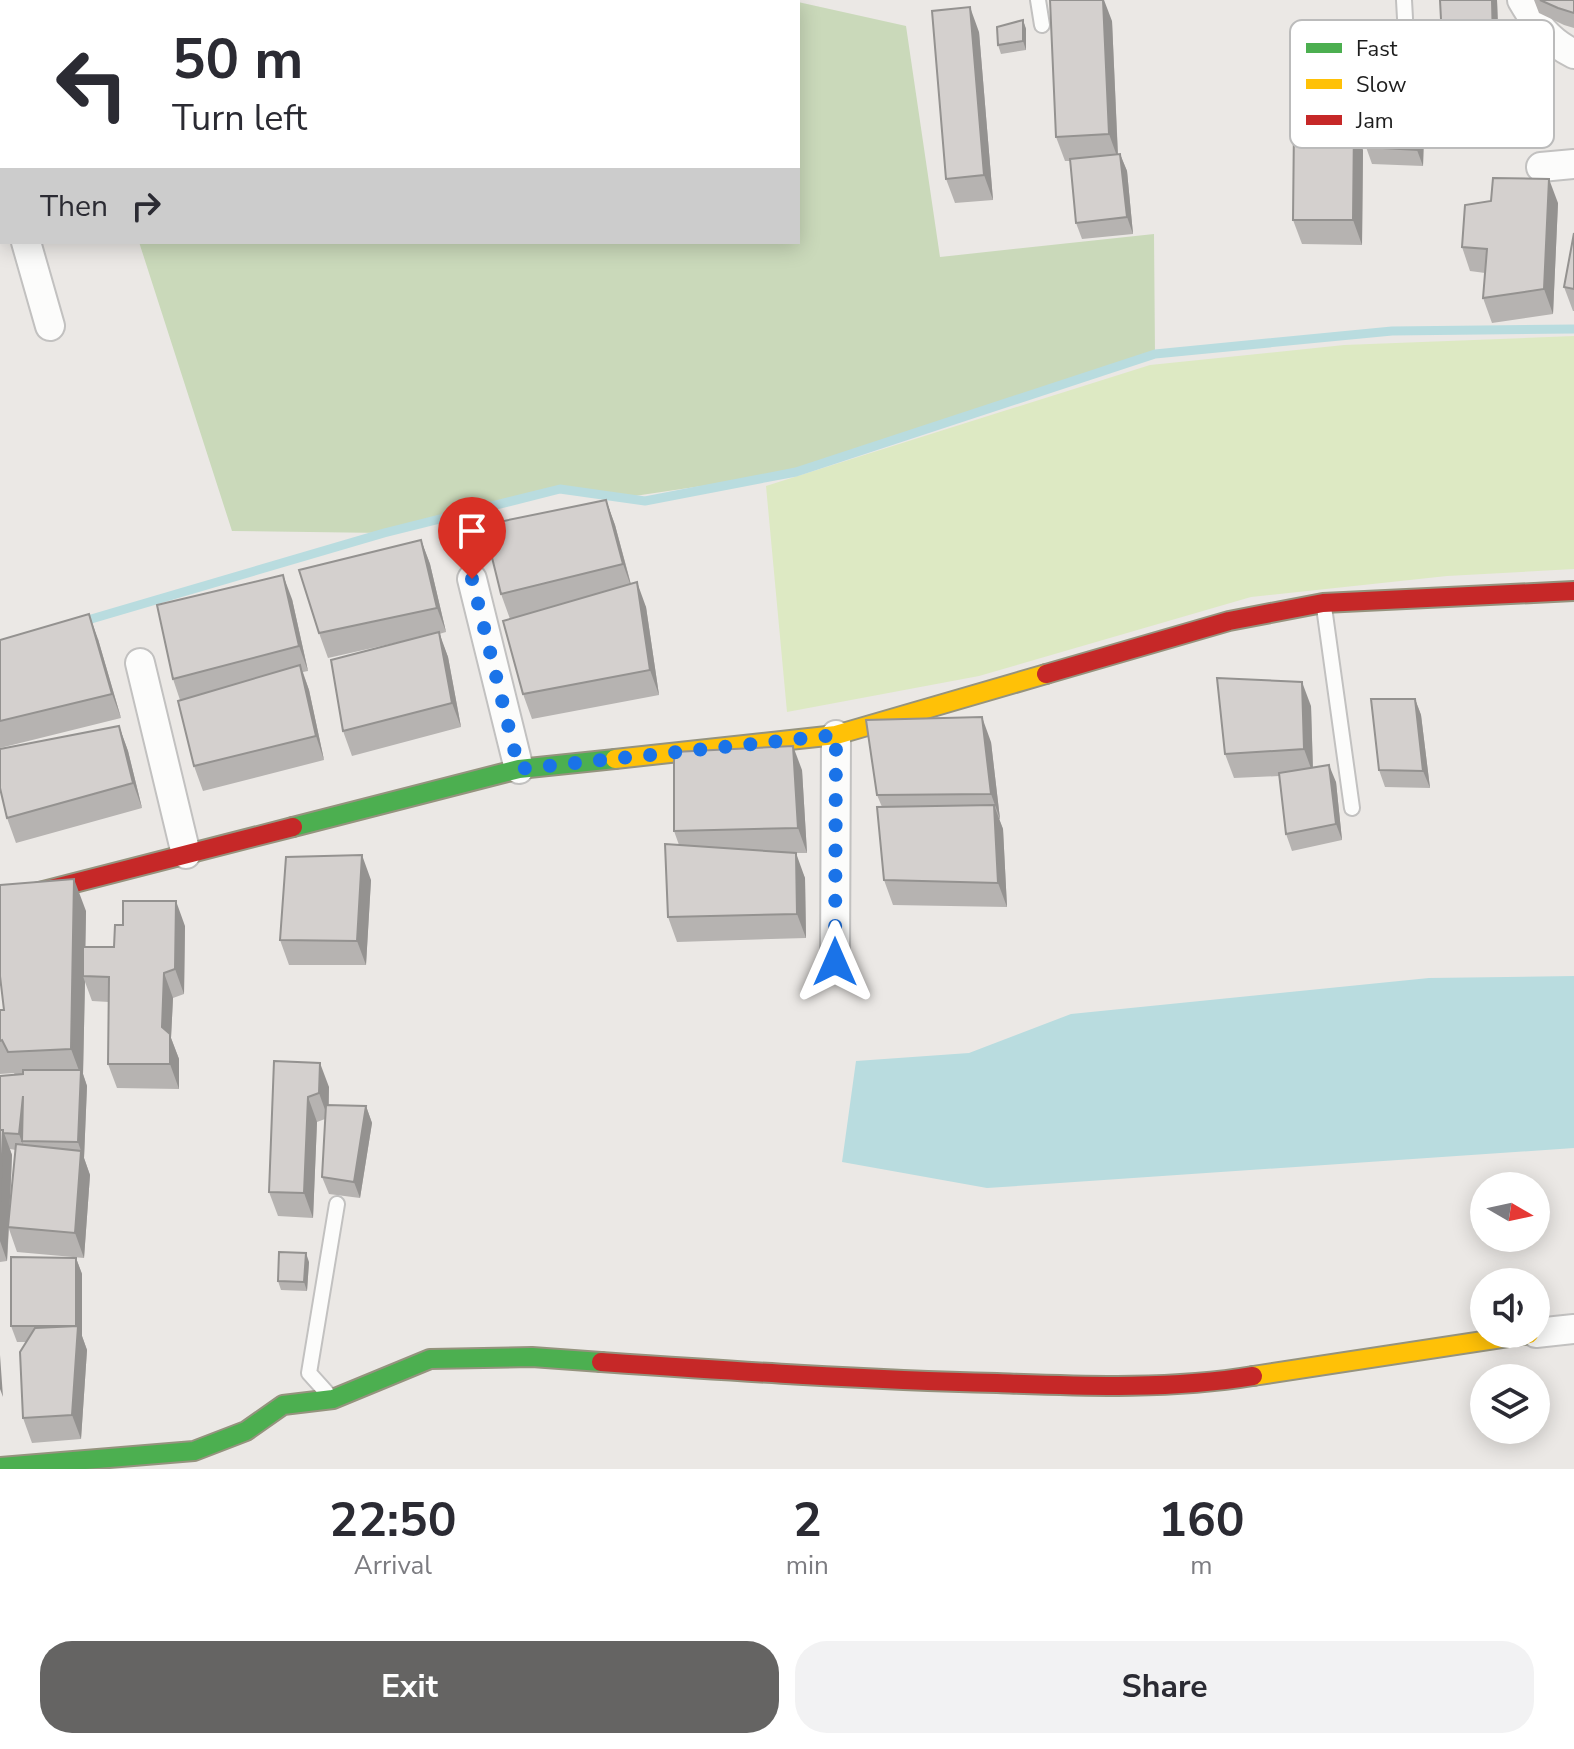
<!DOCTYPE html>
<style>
:root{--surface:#fff;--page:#f2f2f3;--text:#2b2b33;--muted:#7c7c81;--accent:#656463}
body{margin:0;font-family:"Nunito Sans",sans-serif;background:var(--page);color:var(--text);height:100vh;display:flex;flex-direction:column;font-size:30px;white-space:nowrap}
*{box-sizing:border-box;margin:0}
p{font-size:26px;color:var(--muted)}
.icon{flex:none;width:44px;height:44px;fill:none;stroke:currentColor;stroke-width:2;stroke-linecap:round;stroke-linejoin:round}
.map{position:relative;height:1469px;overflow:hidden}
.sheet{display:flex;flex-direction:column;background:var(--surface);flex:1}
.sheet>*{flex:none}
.hud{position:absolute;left:0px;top:0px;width:800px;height:244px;box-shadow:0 4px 20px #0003;background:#fff;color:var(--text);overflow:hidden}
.needle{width:52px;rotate:99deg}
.tools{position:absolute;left:1470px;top:1172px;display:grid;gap:16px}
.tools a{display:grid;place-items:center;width:80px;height:80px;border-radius:50%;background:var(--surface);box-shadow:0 4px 20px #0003;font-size:40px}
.pin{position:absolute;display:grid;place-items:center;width:68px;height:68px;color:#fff;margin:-82px -34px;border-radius:50% 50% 50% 0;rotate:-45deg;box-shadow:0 0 8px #0007}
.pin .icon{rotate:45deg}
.me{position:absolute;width:88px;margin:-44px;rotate:0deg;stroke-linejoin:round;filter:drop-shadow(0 0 6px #0008)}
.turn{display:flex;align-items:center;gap:28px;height:168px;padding:0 40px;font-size:36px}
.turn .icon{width:104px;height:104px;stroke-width:2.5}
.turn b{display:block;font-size:56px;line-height:68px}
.then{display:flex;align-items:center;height:76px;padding:0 40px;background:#0003;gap:16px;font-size:30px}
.eta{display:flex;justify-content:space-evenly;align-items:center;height:136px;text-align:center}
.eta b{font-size:48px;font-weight:700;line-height:56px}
.cta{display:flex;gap:16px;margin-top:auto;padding:16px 40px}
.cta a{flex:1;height:92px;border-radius:32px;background:var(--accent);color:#fff;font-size:32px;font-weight:700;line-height:92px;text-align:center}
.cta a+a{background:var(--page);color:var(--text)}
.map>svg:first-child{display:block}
.grass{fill:#dde9c3}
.forest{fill:#cad9ba}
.water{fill:#b9dcdf}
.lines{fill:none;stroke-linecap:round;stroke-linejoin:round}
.stream{stroke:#b9dcdf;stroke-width:9}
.lane-casing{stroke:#c2c1c0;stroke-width:18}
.street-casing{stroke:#c2c1c0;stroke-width:32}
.fast-casing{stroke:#95937e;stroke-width:22}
.slow-casing{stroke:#95937e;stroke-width:22}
.jam-casing{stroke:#95937e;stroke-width:22}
.lane{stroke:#fcfcfb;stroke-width:14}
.street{stroke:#fcfcfb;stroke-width:28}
.fast{stroke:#4caf50;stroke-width:18}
.slow{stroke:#ffc107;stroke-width:18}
.jam{stroke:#c62828;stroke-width:18}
.wall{fill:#b6b3b1;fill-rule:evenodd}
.shaded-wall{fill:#949290}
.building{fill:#d4d0ce;stroke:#949290;stroke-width:2}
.route{stroke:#1a73e8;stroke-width:14;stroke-dasharray:0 25.2}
.key{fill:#fff;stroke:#bbb;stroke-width:2}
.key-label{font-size:22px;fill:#1d1d1d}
</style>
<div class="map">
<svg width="1574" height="1469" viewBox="0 0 1574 1469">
<rect width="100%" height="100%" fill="#ebe8e5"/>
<path class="grass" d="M 1574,336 L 1574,569 L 1447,576 L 1251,597 L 979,676 L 787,712 L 766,486 L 1150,365 L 1344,345 Z"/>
<path class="forest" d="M 127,0 L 788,0 L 797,2 L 128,2 Z
M 798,2 L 906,26 L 940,257 L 1154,234 L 1155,354 L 796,472 L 621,498 L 560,489 L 384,533 L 232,531 L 139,242 L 798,242 Z"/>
<path class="water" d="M 1574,976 L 1574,1148 L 987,1188 L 842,1162 L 856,1061 L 969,1053 L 1071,1014 L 1429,978 Z"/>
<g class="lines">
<path class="stream" d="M 81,622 L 384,533 L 560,489 L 645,501 L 796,472 L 1155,354 L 1392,331 L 1574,329"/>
<g class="lane-casing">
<path id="lane" d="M 1038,0 L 1042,25
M 1357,135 L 1405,74 L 1407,55 L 1404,0
M 1324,607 L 1352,808
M 327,1393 L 309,1373 L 337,1204"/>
</g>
<g class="street-casing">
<path id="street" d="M 42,0 L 43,2
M 1522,0 C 1536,24 1548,41 1574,54
M 0,159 L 2,162
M 1541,167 L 1574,164
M 26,242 L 50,326
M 472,579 L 519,769
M 140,663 L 186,854
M 835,962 L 836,735
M 1536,1333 L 1574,1329"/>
</g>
<g class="fast-casing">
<path id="fast" d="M 293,827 L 519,769 L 615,759
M 0,1467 L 194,1451 L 246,1431 L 283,1405 L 333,1399 L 430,1359 L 532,1357 L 601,1362"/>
</g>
<g class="slow-casing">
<path id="slow" d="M 615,759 L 836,735 L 1046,674
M 1253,1376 L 1529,1334"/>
</g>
<g class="jam-casing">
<path id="jam" d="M 1046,674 L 1229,621 L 1323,603 L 1574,591
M 0,902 L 293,827
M 601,1362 C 733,1371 865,1380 997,1383 C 1082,1386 1169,1390 1253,1376"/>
</g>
<use href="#lane" class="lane"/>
<use href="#street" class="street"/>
<use href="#fast" class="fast"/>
<use href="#slow" class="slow"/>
<use href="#jam" class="jam"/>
</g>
<path class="wall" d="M 1497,0 L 1499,45 L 1547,79 L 1546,132 L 1458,141 L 1440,108 L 1431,84 L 1442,39 Z
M 1534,0 L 1574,0 L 1574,28 L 1564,25 L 1539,13 Z
M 1023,20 L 1026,29 L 1026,50 L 1001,54 L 998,45 Z
M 1112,21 L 1118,154 L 1120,154 L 1127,171 L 1133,234 L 1082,239 L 1076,223 L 1070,161 L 1065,161 L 1056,137 Z
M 979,32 L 993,200 L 955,203 L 946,179 Z
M 1424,134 L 1423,166 L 1372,164 L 1366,147 Z
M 1363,150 L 1362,245 L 1302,244 L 1293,220 Z
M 1558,203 L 1553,314 L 1492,323 L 1483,298 L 1485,273 L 1470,271 L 1462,247 Z
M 1564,287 L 1574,289 L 1574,311 L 1573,311 Z
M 606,500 L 615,525 L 631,584 L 646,607 L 659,695 L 532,719 L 523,694 L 510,619 L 501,594 Z
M 421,540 L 430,564 L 446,632 L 439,634 L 448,657 L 461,727 L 352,756 L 343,731 L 399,642 L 328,658 L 319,633 Z
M 292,599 L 308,671 L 303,672 L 309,690 L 324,760 L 203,791 L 194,766 L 180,700 L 173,679 Z
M 98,639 L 121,718 L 0,748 L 0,640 Z
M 1415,699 L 1421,715 L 1430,788 L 1385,787 L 1379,770 Z
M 1311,706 L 1313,768 L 1336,782 L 1342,840 L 1292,851 L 1286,834 L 1279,776 L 1234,778 L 1225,754 Z
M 119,726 L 128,751 L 142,808 L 16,843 L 7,818 Z
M 991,742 L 1000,819 L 999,819 L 1003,829 L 1007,907 L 893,905 L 884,880 L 882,807 L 877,795 Z
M 802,770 L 807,853 L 793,853 L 805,878 L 806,938 L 677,942 L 668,917 L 679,845 L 674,831 Z
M 371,880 L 366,965 L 289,965 L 280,940 Z
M 0,885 L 86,911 L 85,947 L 114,947 L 185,926 L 184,994 L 173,998 L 171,1038 L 179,1059 L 179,1089 L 117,1088 L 108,1064 L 109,1002 L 92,1001 L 85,982 L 83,1074 L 87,1086 L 84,1158 L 90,1175 L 84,1258 L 17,1252 L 9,1229 L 7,1261 L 0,1262 L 0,1076 L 15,1075 L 14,1073 L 0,1074 L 0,1010 L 4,1010 L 1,986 L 0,986 ZM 10,1149 L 16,1150 L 10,1214 L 12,1155 Z
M 274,1061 L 329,1087 L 329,1105 L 366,1106 L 372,1123 L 360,1198 L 329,1194 L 322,1177 L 325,1119 L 317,1122 L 313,1218 L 278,1216 L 269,1192 Z
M 76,1258 L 82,1274 L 82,1336 L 87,1350 L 81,1439 L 32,1443 L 23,1418 L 26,1342 L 17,1342 L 11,1326 Z
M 309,1262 L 307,1291 L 281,1290 L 278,1281 Z"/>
<path class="shaded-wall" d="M 1103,0 L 1104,0 L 1112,21 L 1118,159 L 1109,134 Z
M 1492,0 L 1497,0 L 1499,61 L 1493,44 Z
M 970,7 L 979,32 L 993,200 L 984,175 Z
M 1023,20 L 1026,29 L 1026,50 L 1023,41 Z
M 1538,55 L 1547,79 L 1546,132 L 1537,108 Z
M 1418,117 L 1424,134 L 1423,166 L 1417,150 Z
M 1354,125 L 1363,150 L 1362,245 L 1353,220 Z
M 1120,154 L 1127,171 L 1133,234 L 1127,217 Z
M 1549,179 L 1558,203 L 1553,314 L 1544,289 Z
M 606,500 L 615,525 L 632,589 L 623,564 Z
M 421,540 L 430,564 L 446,632 L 437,608 Z
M 283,575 L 292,599 L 308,671 L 299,646 Z
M 637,582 L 646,607 L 659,695 L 650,670 Z
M 89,614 L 98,639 L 121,718 L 112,694 Z
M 439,632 L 448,657 L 461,727 L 452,703 Z
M 300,665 L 309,690 L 324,760 L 316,736 Z
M 1302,682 L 1311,706 L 1313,774 L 1304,749 Z
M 1415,699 L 1421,715 L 1430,788 L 1423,771 Z
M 982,717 L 991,742 L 1000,819 L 991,794 Z
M 119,726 L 128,751 L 142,808 L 133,783 Z
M 793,746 L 802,770 L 807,853 L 798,828 Z
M 1329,765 L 1336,782 L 1342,840 L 1336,824 Z
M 994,805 L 1003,829 L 1007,907 L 998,883 Z
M 796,853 L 805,878 L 806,938 L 797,914 Z
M 362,855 L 371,880 L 366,965 L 357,941 Z
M 74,879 L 86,911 L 85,977 L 83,976 L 85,982 L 83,1074 L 87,1086 L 84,1158 L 90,1175 L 84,1258 L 75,1233 L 81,1151 L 78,1142 L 81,1076 L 71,1049 Z
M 176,901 L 185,926 L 184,994 L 175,969 Z
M 164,973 L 173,998 L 171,1038 L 179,1059 L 179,1089 L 170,1064 L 162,1027 Z
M 320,1063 L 329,1087 L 328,1118 L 319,1093 Z
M 23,1096 L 22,1141 L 25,1151 L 19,1134 Z
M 308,1097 L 317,1122 L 313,1218 L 304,1193 Z
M 366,1106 L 372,1123 L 360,1198 L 354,1182 Z
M 3,1130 L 12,1155 L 7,1261 L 0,1241 L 0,1202 Z
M 306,1253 L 309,1262 L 307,1291 L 304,1282 Z
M 76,1258 L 82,1274 L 82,1336 L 87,1350 L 81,1439 L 72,1415 L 76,1326 Z
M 0,1354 L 0,1355 L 3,1397 L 0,1389 Z"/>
<path class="building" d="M 1050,0 L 1103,0 L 1109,134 L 1056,137 Z
M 1440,0 L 1492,0 L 1493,43 L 1468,37 L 1442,39 Z
M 1540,0 L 1574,0 L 1574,13 L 1558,8 Z
M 970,7 L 984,175 L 946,179 L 932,11 Z
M 1023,20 L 1023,41 L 998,45 L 997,27 Z
M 1367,115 L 1418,117 L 1417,150 L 1366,147 Z
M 1294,125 L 1354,125 L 1353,220 L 1293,220 Z
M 1120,154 L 1127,217 L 1076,223 L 1070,159 Z
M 1493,178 L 1549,179 L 1544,289 L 1483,298 L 1487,249 L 1462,247 L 1465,205 L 1491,201 Z
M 1574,233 L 1574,289 L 1564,287 Z
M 606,500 L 623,564 L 501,594 L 484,525 Z
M 421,540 L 437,608 L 319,633 L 299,570 Z
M 283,575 L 299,646 L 173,679 L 157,605 Z
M 637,582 L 650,670 L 523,694 L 503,621 Z
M 89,614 L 112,694 L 0,721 L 0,640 Z
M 439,632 L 452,703 L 343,731 L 331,660 Z
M 300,665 L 316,736 L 194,766 L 178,701 Z
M 1217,678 L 1302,682 L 1304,749 L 1225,754 Z
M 1371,699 L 1415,699 L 1423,771 L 1379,770 Z
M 982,717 L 991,794 L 877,795 L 866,720 Z
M 119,726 L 133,783 L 7,818 L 0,788 L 0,749 Z
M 793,746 L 798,828 L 674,831 L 674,752 Z
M 1329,765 L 1336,824 L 1286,834 L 1279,773 Z
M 994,805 L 998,883 L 884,880 L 877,807 Z
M 665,844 L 796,853 L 797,914 L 668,917 Z
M 362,855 L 357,941 L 280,940 L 286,857 Z
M 74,879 L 71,1049 L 8,1052 L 2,1040 L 0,1041 L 0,1010 L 4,1010 L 0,976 L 0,885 Z
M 123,901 L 176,901 L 175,969 L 164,973 L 162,1027 L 170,1034 L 170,1064 L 108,1064 L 109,977 L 83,976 L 83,947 L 114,947 L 115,925 L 123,925 Z
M 274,1061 L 320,1063 L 319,1093 L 308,1097 L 304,1193 L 269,1192 Z
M 23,1070 L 81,1070 L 78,1142 L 22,1141 L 23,1096 L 19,1134 L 3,1133 L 3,1130 L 0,1130 L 0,1076 L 23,1074 Z
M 326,1105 L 366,1106 L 354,1182 L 322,1177 Z
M 0,1130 L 3,1130 L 0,1202 Z
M 16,1144 L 81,1151 L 75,1233 L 8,1227 Z
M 279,1252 L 306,1253 L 304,1282 L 278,1281 Z
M 11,1257 L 76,1258 L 76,1326 L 11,1326 Z
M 78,1326 L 72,1415 L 23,1418 L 20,1352 L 35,1328 Z"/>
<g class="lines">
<path class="route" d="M 472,579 L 519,769 L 836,735 L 835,962"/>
</g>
<rect x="1290" y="20" width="264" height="128" rx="12" class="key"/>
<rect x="1306" y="43" width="36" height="10" fill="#4caf50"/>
<rect x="1306" y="79" width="36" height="10" fill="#ffc107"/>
<rect x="1306" y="115" width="36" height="10" fill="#c62828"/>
<g class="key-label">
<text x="1356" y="56">Fast</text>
<text x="1356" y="92">Slow</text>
<text x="1356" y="128">Jam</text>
</g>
</svg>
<div class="tools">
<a><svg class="needle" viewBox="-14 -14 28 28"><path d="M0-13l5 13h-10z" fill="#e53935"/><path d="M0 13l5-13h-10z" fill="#7c7c81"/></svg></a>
<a><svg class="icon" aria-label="sound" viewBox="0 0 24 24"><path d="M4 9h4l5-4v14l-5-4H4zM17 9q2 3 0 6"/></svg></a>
<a><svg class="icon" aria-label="layers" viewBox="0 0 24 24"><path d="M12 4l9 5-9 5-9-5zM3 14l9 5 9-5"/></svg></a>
</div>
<div class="pin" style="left:472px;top:579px;background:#d93025"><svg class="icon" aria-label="arrive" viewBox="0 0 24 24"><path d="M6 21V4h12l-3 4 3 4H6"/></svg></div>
<svg class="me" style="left:835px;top:962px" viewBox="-20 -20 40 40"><path d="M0-17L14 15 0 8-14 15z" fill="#1a73e8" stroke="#fff" stroke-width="4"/></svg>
<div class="hud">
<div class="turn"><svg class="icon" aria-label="left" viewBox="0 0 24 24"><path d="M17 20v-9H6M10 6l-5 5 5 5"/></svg><div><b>50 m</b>Turn left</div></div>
<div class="then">Then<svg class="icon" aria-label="right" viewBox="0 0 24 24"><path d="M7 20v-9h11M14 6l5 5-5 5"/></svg></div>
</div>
</div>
<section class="sheet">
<div class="eta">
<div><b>22:50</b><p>Arrival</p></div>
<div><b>2</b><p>min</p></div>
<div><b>160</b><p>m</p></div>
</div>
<div class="cta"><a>Exit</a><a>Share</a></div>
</section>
